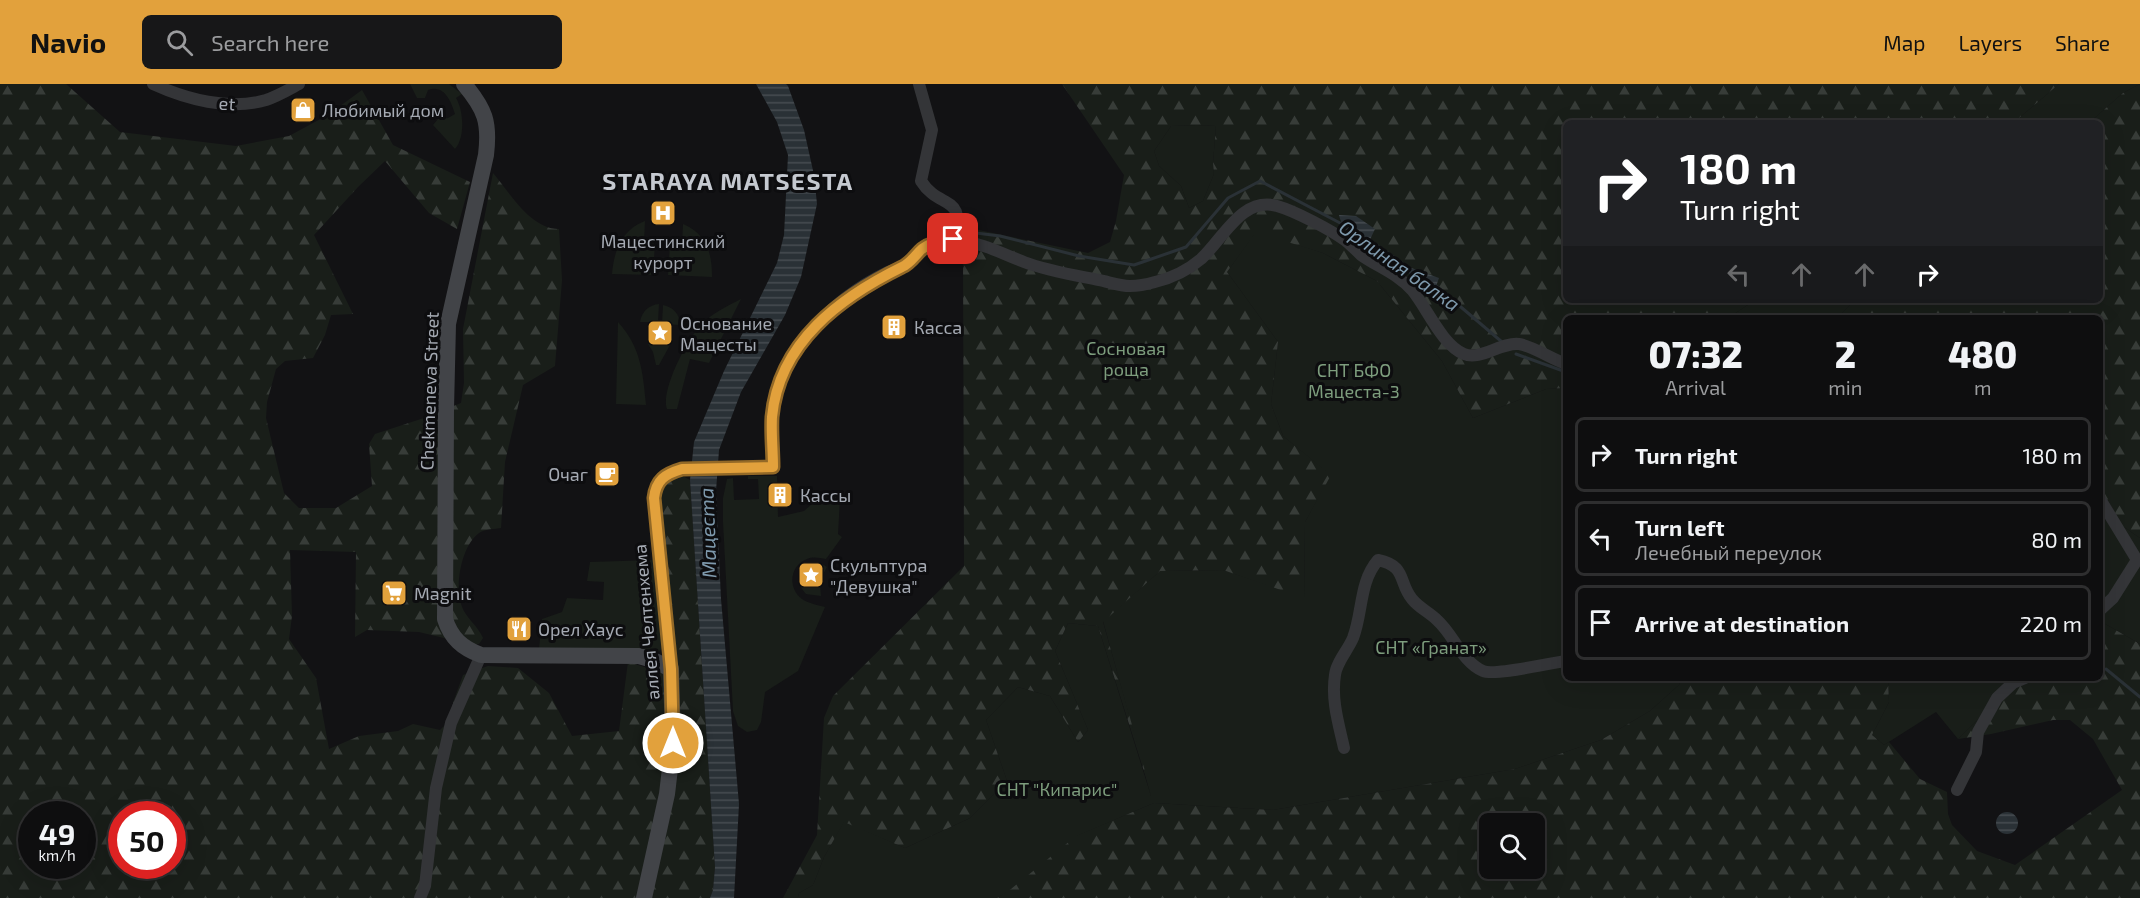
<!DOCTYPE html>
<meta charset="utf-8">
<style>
:root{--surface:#0e0e0f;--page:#171718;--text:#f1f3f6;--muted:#9b9c9e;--line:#2e2e2f;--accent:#e2a13c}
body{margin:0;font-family:"Exo 2",sans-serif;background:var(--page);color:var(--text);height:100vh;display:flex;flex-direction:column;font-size:22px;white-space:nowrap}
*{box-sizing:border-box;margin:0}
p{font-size:20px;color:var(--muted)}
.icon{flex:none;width:33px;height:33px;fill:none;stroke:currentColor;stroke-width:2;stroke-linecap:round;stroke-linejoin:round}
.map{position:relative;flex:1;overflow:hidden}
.panel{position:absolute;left:1563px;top:231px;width:540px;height:366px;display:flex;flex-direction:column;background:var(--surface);border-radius:9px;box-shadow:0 6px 24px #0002,0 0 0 2px var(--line)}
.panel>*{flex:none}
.hud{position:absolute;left:1563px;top:36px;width:540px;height:183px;border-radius:9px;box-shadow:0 6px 24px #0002,0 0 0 2px var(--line);background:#202124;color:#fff;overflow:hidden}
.fabs{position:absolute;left:1479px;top:729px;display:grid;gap:12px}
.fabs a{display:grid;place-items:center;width:66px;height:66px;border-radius:9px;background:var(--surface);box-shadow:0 6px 24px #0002,0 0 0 2px var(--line);font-size:30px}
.speed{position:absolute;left:18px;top:717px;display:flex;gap:12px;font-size:30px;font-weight:700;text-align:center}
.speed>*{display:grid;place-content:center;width:78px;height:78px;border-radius:50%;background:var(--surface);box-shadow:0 6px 24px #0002,0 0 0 2px var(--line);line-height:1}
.speed small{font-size:15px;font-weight:400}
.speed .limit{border:9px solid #d22;background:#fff;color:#111}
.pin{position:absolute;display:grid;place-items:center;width:51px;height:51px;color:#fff;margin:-26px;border-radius:12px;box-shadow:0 3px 9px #0006}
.me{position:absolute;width:66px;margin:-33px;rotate:0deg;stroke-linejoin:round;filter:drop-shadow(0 0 4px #0008)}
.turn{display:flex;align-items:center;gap:21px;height:126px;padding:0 18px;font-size:27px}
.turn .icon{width:78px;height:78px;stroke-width:2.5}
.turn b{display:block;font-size:42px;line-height:51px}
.lanes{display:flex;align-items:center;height:57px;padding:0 18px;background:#0003;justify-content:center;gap:30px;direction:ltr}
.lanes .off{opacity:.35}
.eta{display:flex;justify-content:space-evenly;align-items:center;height:102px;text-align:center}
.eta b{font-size:36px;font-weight:800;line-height:42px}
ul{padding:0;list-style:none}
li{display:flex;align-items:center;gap:18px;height:75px;margin:0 12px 9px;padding:0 6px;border:3px solid var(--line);border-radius:9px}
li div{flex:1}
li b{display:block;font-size:22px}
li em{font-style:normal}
header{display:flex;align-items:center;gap:36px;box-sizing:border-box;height:84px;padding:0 30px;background:var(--accent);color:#111}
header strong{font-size:28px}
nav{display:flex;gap:33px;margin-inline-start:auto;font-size:21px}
.search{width:420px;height:54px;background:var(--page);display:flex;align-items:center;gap:15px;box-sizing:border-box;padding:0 21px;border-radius:9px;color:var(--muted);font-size:22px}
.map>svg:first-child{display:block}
.green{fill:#191e19}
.forest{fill:url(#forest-firs);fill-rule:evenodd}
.water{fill:url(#water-rules)}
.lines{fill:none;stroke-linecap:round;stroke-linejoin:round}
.stream{stroke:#2a3136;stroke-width:3}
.street{stroke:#343538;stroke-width:12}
.secondary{stroke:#424448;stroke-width:16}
.route-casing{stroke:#936927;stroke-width:15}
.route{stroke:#e2a13c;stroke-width:10}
.labels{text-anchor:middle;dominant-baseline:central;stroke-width:6;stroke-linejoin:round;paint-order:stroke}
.street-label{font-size:18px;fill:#a5aab3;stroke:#0d0d0f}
.poi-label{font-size:18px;fill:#a5aab3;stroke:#0d0d0f;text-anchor:start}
.park-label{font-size:18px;fill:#7d9d7d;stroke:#0d0d0f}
.water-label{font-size:20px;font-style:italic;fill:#7e99ac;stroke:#0d0d0f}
.district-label{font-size:24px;font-weight:bold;letter-spacing:1.5px;fill:#c5c9d0;stroke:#0d0d0f}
</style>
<header>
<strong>Navio</strong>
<div class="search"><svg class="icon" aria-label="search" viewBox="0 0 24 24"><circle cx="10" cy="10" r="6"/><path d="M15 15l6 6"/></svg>Search here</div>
<nav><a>Map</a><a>Layers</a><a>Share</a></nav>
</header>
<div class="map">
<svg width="2140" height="814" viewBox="0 0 2140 814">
<defs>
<pattern id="forest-firs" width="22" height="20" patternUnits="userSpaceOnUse" patternTransform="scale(1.5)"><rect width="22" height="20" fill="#191e19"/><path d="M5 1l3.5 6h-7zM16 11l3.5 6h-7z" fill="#373c38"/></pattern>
<pattern id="water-rules" width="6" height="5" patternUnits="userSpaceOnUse" patternTransform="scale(1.5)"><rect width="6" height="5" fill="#2a3136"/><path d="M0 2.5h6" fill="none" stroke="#464c51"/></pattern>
</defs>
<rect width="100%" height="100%" fill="#121214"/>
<path class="green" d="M 410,0 L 449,0 L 462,10 L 456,14 C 464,27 465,54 455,65 L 433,41 L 438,35 L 448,34 L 455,30 C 451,17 444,0 428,6 L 425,14 L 417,14 Z
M 2059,0 L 2140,0 L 2123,9 L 2089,39 L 2013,39 Z
M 1197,41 L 1216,42 L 1213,79 L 1214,90 L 1203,117 L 1189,124 L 1181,102 L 1159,82 L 1154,67 L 1171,42 Z
M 645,137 L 644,158 L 655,159 L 653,191 L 612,190 C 614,167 621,146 645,137 Z
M 683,140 C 707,150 712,169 712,193 L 668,191 L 670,160 L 682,160 Z
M 1256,147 L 1323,169 L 1377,197 L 1442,277 L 1473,334 L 1546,305 L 1566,304 L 1566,594 L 1682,594 L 1679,601 L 1650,627 L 1601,656 L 1515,685 L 1273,726 L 1154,719 L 1077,752 L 1496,800 L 1534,784 L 1619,810 L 1089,814 L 1011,806 L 997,814 L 798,814 L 799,809 L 813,801 L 824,773 L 844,737 L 905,764 L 970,734 L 1007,697 L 986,636 L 1018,603 L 1050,612 L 1078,658 L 1088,646 L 1055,567 L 1068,539 L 1098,542 L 1151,712 L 1103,537 L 1160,487 L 1223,486 L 1304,513 L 1305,438 L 1330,391 L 1283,352 L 1271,320 L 1278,258 L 1227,188 Z
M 741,215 L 709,279 L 690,275 L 677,325 L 667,325 C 660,307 688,253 702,240 C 711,230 729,221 741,215 Z
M 1755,216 L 1855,216 L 1837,234 L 1677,234 L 1695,229 L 1734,230 Z
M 659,220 L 658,238 L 640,238 C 642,227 649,221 659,220 Z
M 663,221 C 673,223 680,230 680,241 L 662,240 Z
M 618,238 C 641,263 643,289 646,321 L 616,320 Z
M 650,259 L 670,261 L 659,281 L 656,281 L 653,268 L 648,260 Z
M 748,392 L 777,392 L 778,433 L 804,427 L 820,413 L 836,412 L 836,415 L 840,415 L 838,450 L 842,453 L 826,475 C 820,474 813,472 807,475 C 790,481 787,504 802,515 C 808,519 817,521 825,523 L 798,587 L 765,608 L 761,638 L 757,646 L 747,648 L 738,642 L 733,627 L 723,438 L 723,414 L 727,395 L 733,394 L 734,416 L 759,415 L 758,395 L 748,395 Z
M 2100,424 L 2110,433 L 2140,454 L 2140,560 L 2100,537 Z
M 653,476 L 662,565 L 657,569 L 539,565 L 542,535 L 562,528 L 567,514 L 603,516 L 604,498 L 587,497 L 590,478 Z
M 811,479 L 822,480 L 827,483 L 821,494 L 816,493 L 814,489 L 808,487 L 803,494 L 806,501 L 820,500 L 821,512 L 806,510 C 795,499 797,486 811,479 Z
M 1888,594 L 2021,594 L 1958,655 L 1936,628 L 1884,661 L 1872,651 L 1889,618 Z"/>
<path class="forest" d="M 0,0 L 66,0 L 120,48 L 236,62 L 289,52 L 328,31 L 362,6 L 393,61 L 470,98 L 457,145 L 429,129 L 385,77 L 358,103 L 314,151 L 353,230 L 331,231 L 325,251 L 313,274 L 285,277 L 276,285 L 267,318 L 266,334 L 284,409 L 299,424 L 336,424 L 372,402 L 369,360 L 375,350 L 421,335 L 461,319 L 464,299 L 463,245 L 493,89 C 510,109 530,145 559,145 L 562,196 L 555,282 L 523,301 L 505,378 L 501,444 C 494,445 484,445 479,449 C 461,462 454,503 462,523 C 466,534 478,542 483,554 L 479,560 L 473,561 L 419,548 L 367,546 L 355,553 L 356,468 L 290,466 L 292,532 L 289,555 L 316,594 L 329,665 L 359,652 L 398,647 L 413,640 L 440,646 L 448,638 L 454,616 L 463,591 L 488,582 L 518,584 L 549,609 L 572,652 L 619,647 L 628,578 L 670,591 L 658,415 L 663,399 L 677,389 L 690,396 L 715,783 L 713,806 L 710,814 L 0,814 ZM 32,730 L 82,730 L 82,782 L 32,782 ZM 122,730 L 172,730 L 172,782 L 122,782 Z
M 1062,0 L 2059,0 L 2013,39 L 1566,39 L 1566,216 L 1755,216 L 1734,230 L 1695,229 L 1677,234 L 1566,234 L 1566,304 L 1546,305 L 1473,334 L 1442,277 L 1377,197 L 1323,169 L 1256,148 L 1227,188 L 1278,258 L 1271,320 L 1283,352 L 1331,391 L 1305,438 L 1304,514 L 1223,486 L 1160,487 L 1103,538 L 1154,719 L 1273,726 L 1515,685 L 1601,656 L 1650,627 L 1679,601 L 1682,594 L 1888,594 L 1889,618 L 1872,651 L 1884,661 L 1889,658 L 1920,695 L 1947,708 L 1948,730 L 1952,741 L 1977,767 L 2015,781 L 2122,706 L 2093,655 L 2070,636 L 2053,636 L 1991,650 L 1958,655 L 2021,594 L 2100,594 L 2100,537 L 2140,560 L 2140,814 L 997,814 L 1011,805 L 1076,752 L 1154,719 L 1098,542 L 1068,539 L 1055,567 L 1088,646 L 1078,658 L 1050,612 L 1018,603 L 986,636 L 1007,697 L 970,734 L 905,764 L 844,738 L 824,773 L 813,801 L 799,809 L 798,814 L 783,814 L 817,751 L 824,634 L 833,612 L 964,482 L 963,167 L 938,144 L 945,139 L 1088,169 L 1110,158 L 1116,137 L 1124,91 ZM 1197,41 L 1216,42 L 1213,79 L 1214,90 L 1203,117 L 1189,124 L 1181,102 L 1159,82 L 1154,67 L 1171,42 ZM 1490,740 L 1534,740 L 1534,784 L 1490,784 Z
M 2140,0 L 2140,454 L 2110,433 L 2100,424 L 2100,234 L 1837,234 L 1855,216 L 2100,216 L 2100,39 L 2089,39 L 2123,9 Z"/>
<path class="water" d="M 756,0 L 786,0 L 788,2 L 804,46 L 814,91 L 817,120 L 801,193 L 785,231 L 741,308 L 719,366 L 716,407 L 721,515 L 739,720 L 734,814 L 710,814 L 713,806 L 715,783 L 690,396 L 694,358 L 724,287 L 777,179 L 784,151 L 788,71 L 777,38 Z
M 1339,131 L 1356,132 L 1375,145 L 1367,162 C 1355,153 1342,146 1339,131 Z
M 1406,182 L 1439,194 L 1434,208 L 1410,191 Z
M1996 739a11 11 0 1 1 22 0a11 11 0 1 1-22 0Z"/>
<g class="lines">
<path class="stream" d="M 932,146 L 950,146
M 960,147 L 1000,152 L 1079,172 L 1134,181 L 1186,163 L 1228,114 L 1260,97 L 1342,140
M 1368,155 L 1409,184
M 1435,201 L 1502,258
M 1516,270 L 1566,288
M 2106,585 L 2140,613"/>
<path class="street" d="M 153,0 C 186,15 229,27 266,16 C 278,12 288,6 299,0
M 919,0 L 932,46 L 921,97 C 939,126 968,110 953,155
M 2100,415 L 2137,476 L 2113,514 L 2100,526
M 671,585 L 654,414 C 656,396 665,390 682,385 L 773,383 C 773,366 771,348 773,332 C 779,268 832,215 888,188 C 893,186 898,185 902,183 C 923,172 926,153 955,156 C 980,158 1001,169 1024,178 C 1048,187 1074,191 1099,196 C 1109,198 1120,202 1130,202 C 1138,202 1148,200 1155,198 C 1172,194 1188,186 1201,175 C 1223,155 1242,112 1277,122 C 1295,127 1331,146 1346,157 C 1351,161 1356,166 1361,171 C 1378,183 1398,190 1412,206 C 1427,224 1442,261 1464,270 C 1480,277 1501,258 1519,260 C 1532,262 1552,275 1566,280
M 1344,664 C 1339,641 1331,616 1335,591 C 1336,579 1348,566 1353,554 C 1363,528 1359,498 1378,476 C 1407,482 1398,498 1412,515 C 1419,524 1429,528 1437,536 C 1454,551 1462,578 1483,587 C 1495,592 1550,579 1566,577
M 1957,706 L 1976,668 L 1978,648 L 1997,614 L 2013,599 L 2025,594
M 420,814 L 425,802 L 436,704 L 451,639 L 481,571"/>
<path class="secondary" d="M 464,0 C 485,25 490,38 486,71 L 448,240 L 446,325 L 445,535 C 451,554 462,564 481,571 L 639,572 L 653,576 L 671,585 L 673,659 L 667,710 L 644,814"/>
</g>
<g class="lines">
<g class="route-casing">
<path id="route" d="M 673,659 L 671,585 L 654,414 C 656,396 665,390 682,385 L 773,383 C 773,367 771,349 772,333 C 779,258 841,213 902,183 C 911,179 915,171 922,165 C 931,158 942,156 953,155"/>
</g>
<use href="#route" class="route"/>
</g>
<defs>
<g id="shop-square" transform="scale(1.35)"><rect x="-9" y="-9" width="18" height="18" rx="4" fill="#e2a13c" stroke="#0d0d0f"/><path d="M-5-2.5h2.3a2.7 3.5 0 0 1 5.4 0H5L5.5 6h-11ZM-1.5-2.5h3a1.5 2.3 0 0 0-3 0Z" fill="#fff"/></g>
<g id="hospital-square" transform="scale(1.35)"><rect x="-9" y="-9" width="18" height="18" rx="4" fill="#e2a13c" stroke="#0d0d0f"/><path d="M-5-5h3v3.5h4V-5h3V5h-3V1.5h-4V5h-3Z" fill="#fff"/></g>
<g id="building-square" transform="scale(1.35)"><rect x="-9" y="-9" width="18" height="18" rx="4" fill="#e2a13c" stroke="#0d0d0f"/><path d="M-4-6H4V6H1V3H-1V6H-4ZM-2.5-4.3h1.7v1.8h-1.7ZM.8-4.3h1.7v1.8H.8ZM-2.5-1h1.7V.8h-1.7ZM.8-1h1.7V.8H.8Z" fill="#fff"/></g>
<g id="sight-square" transform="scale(1.35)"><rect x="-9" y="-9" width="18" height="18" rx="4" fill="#e2a13c" stroke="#0d0d0f"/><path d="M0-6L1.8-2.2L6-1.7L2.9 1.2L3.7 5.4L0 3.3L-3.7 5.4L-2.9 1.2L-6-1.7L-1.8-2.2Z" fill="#fff"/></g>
<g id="cafe-square" transform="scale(1.35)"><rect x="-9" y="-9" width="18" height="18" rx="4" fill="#e2a13c" stroke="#0d0d0f"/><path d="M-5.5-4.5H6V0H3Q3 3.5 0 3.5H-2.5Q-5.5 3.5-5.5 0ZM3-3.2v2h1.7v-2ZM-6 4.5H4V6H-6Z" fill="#fff"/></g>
<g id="supermarket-square" transform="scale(1.35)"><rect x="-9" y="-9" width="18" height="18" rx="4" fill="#e2a13c" stroke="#0d0d0f"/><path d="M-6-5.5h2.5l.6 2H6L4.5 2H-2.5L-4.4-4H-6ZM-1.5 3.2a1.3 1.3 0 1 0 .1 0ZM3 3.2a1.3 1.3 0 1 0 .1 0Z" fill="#fff"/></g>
<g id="restaurant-square" transform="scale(1.35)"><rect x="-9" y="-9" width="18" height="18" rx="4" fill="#e2a13c" stroke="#0d0d0f"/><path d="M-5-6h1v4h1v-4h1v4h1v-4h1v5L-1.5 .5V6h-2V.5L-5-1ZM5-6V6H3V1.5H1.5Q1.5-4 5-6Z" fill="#fff"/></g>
</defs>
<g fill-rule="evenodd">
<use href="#shop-square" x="303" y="26"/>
<use href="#hospital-square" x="663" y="129"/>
<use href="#building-square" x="894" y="243"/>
<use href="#sight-square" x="660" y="249"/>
<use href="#cafe-square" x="607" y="390"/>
<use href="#building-square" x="780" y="411"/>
<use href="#sight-square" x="811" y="491"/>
<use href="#supermarket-square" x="394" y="509"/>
<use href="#restaurant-square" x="519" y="545"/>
</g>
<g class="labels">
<g class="street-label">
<text transform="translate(227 19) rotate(4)">et</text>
<text transform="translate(429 307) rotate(-88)">Chekmeneva Street</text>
<text transform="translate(646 538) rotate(-95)">аллея Челтенхема</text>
</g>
<g class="poi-label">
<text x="322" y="26">Любимый дом</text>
<text x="663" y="157" text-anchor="middle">Мацестинский<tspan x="663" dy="21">курорт</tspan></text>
<text x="680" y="239">Основание<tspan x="680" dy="21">Мацесты</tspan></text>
<text x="914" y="243">Касса</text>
<text x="588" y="390" text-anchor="end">Очаг</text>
<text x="800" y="411">Кассы</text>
<text x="830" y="481">Скульптура<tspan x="830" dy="21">"Девушка"</tspan></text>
<text x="414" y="509">Magnit</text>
<text x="538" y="545">Орел Хаус</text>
</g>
<g class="park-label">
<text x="1126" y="264">Сосновая<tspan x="1126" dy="21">роща</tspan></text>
<text x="1354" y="286">СНТ БФО<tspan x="1354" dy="21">Мацеста-3</tspan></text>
<text x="1431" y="563">СНТ «Гранат»</text>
<text x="1057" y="705">СНТ "Кипарис"</text>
</g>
<g class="water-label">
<text transform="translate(1400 181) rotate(35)">Орлиная балка</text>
<text transform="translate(707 449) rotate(-92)">Мацеста</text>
</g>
<g class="district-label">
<text x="728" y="96">STARAYA MATSESTA</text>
</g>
</g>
</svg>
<div class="fabs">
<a><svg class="icon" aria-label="search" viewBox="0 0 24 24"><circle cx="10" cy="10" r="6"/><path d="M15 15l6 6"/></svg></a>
</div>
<div class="speed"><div>49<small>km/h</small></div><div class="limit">50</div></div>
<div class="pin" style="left:953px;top:155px;background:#d93025"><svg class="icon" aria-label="arrive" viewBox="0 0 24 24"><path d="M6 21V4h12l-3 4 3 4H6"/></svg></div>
<svg class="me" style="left:673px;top:659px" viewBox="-20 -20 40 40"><circle r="17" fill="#e2a13c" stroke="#fff" stroke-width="3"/><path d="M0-11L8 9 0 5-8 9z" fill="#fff"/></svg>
<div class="hud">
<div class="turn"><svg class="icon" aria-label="right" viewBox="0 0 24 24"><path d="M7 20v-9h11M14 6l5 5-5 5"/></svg><div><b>180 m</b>Turn right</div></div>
<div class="lanes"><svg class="icon off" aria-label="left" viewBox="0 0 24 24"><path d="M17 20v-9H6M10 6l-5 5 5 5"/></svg><svg class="icon off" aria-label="ahead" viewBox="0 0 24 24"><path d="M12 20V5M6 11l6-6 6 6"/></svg><svg class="icon off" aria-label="ahead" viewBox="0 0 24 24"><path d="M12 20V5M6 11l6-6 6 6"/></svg><svg class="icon" aria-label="right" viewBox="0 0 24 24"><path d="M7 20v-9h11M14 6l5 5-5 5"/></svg></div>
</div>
<section class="panel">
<div class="eta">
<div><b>07:32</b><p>Arrival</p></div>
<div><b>2</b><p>min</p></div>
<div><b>480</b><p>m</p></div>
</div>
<ul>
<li><svg class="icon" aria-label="right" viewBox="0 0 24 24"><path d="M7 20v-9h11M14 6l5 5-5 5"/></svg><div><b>Turn right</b></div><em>180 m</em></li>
<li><svg class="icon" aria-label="left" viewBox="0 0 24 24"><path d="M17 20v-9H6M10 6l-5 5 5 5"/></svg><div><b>Turn left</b><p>Лечебный переулок</p></div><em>80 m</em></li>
<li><svg class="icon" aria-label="arrive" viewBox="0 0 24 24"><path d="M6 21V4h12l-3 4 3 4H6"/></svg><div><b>Arrive at destination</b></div><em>220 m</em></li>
</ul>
</section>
</div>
